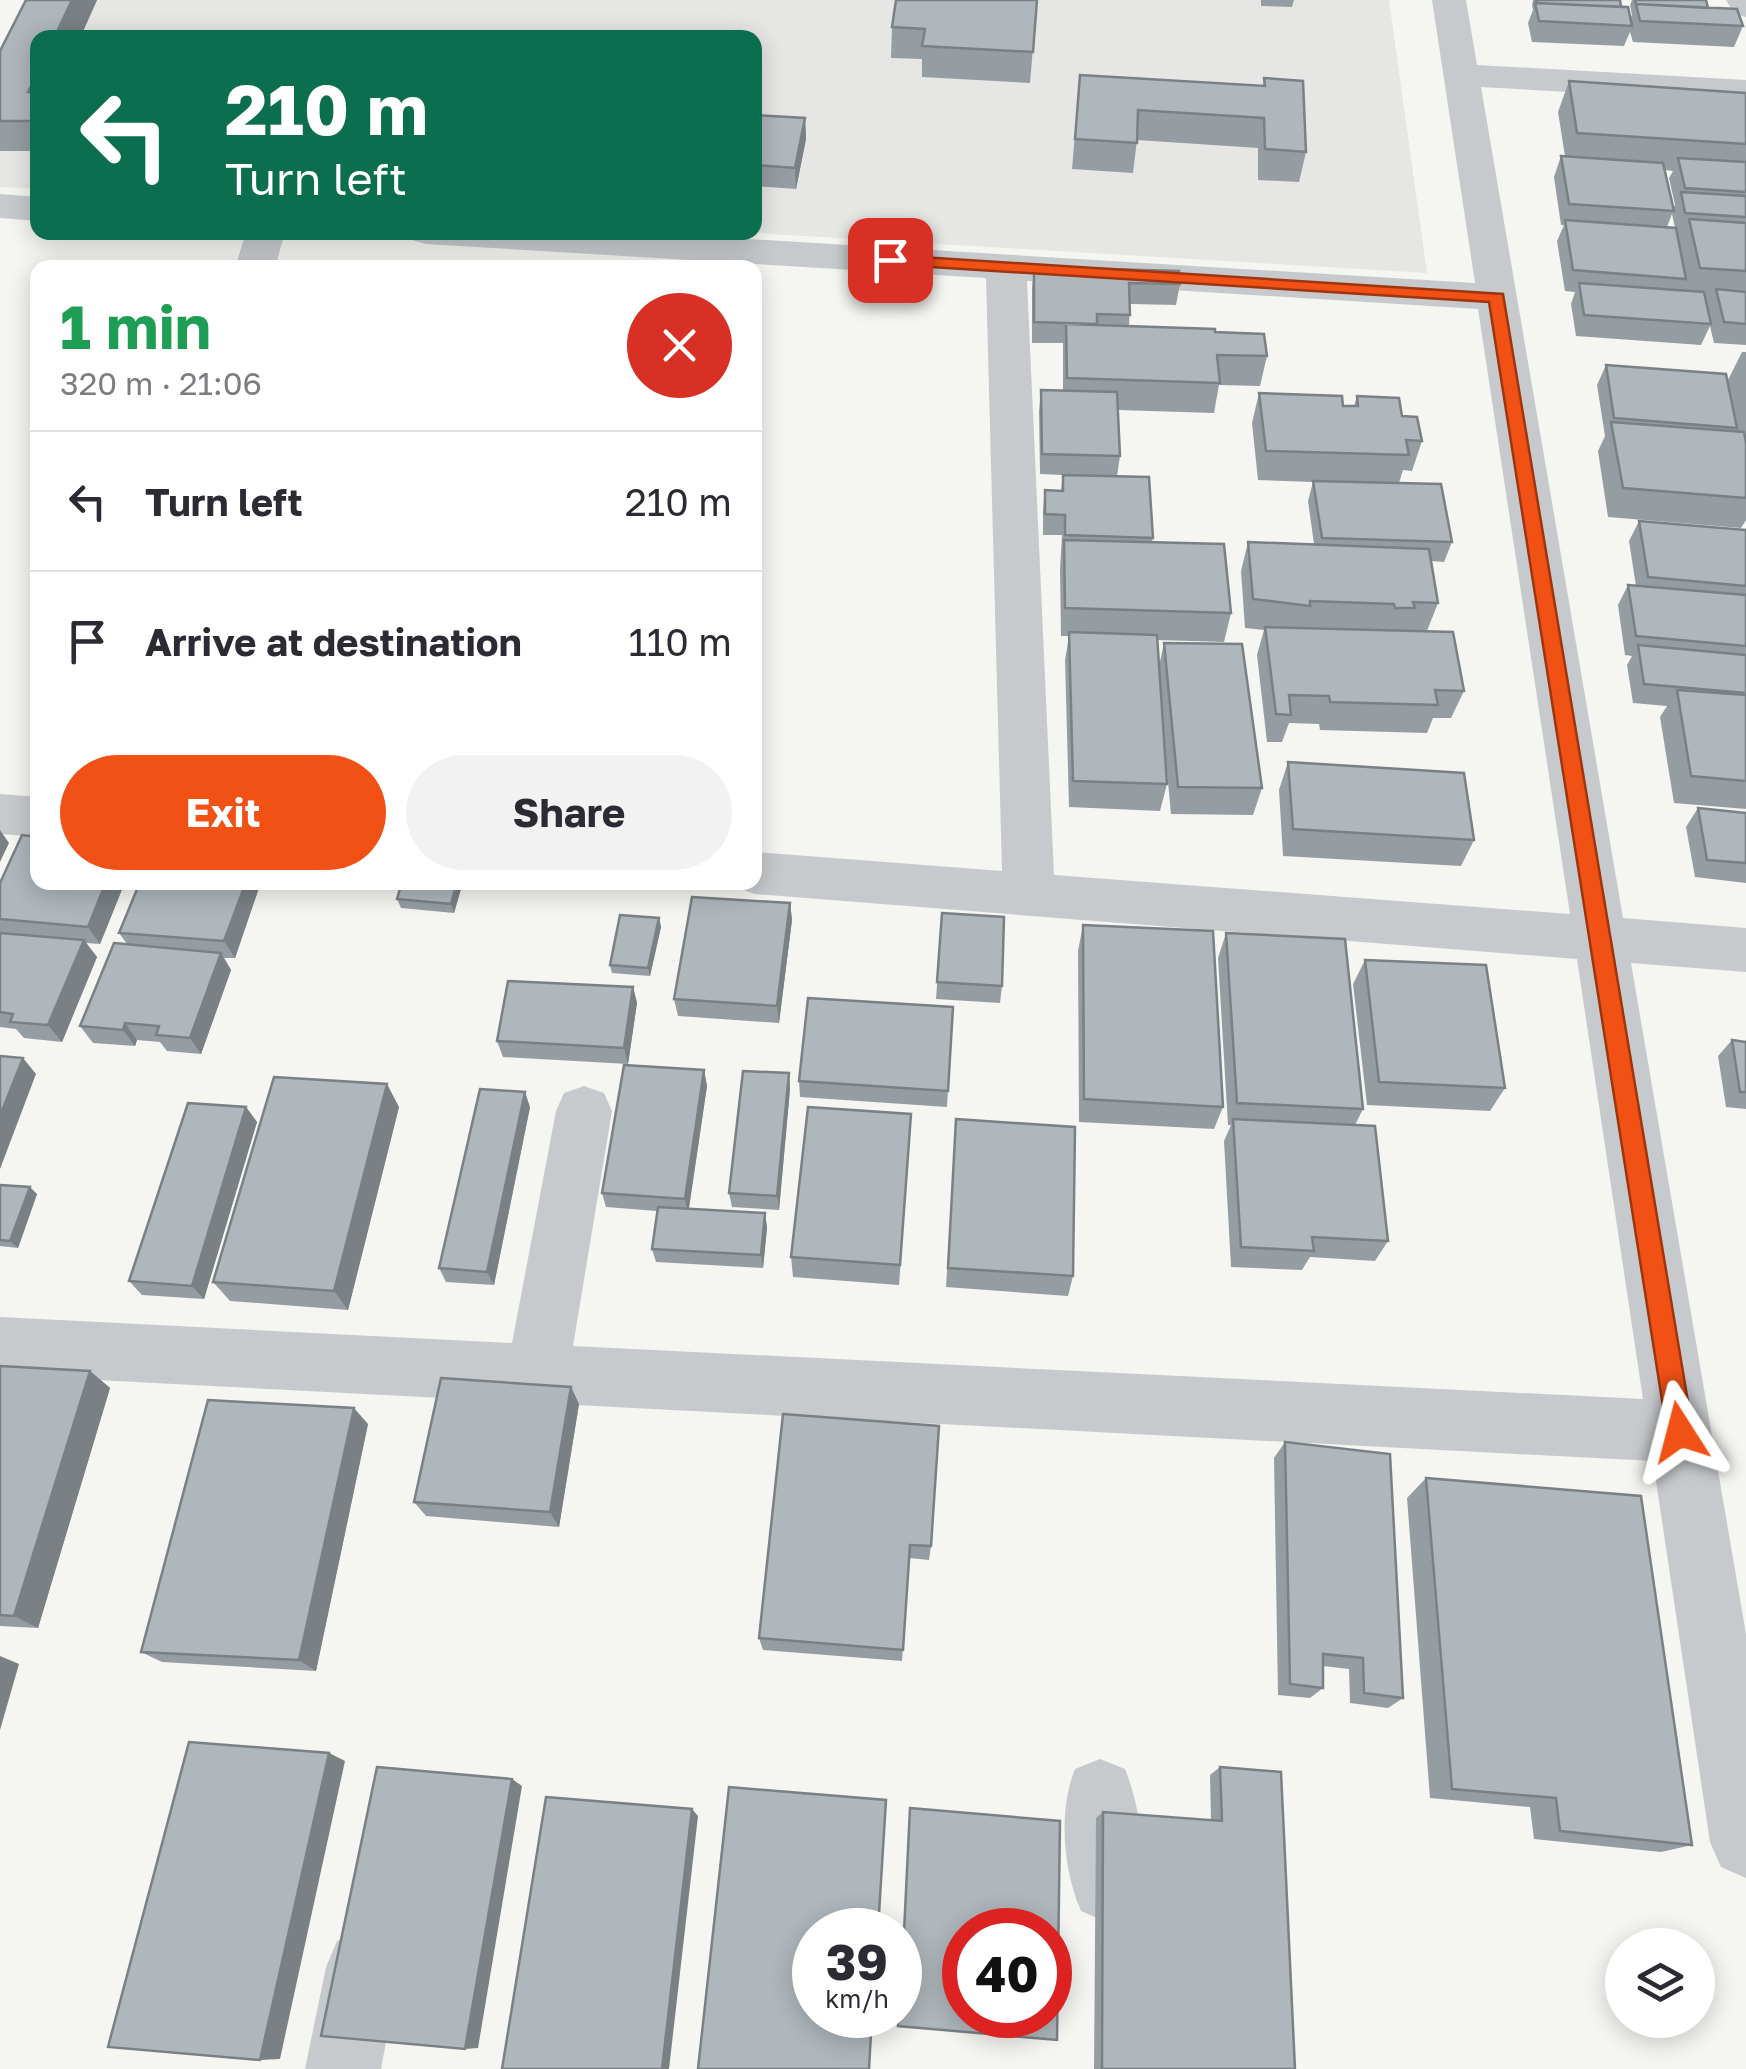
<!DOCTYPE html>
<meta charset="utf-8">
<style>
:root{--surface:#fff;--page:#f2f2f3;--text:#2b2b33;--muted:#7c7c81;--line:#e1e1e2;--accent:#f25115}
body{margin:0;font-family:"Golos Text",sans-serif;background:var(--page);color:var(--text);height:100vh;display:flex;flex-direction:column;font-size:38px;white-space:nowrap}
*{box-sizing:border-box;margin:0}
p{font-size:32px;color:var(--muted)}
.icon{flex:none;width:55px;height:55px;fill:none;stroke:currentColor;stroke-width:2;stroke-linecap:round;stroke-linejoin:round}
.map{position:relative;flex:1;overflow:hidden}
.sheet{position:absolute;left:30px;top:260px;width:732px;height:630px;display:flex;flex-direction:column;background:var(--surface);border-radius:20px;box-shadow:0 5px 25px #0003}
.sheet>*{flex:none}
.guide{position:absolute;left:30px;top:30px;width:732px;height:210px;border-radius:20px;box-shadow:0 5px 25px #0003;background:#0b6e4f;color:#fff;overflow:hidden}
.fabs{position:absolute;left:1605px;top:1928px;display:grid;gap:20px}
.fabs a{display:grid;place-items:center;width:110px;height:110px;border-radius:50%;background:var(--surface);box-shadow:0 5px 25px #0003;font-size:50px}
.speed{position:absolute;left:792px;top:1908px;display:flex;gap:20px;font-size:50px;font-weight:700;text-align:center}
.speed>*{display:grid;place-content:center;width:130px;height:130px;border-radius:50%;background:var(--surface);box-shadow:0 5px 25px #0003;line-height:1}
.speed small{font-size:25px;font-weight:400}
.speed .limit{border:15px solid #d22;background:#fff;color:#111}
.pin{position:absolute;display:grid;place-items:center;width:85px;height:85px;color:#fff;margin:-42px;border-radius:20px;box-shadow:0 5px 15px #0006}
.me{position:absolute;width:110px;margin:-55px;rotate:351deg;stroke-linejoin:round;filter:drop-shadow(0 0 8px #0008)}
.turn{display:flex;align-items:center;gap:35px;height:210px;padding:0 30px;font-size:45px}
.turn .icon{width:130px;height:130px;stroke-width:2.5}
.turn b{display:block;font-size:70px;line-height:85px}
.round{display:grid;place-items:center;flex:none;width:105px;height:105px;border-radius:52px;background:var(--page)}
.summary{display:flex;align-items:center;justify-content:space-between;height:170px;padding:0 30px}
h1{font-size:60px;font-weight:700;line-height:75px;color:#1e9e55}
.button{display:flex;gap:20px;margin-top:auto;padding:20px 30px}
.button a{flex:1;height:115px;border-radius:60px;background:var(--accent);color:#fff;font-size:40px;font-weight:700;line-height:115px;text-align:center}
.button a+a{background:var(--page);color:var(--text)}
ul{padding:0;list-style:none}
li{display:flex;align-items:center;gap:30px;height:140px;padding:0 30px;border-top:2px solid var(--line)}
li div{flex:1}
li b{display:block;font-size:38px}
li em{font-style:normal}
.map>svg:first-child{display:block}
.built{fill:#e6e7e5}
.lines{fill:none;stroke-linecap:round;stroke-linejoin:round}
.minor{fill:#c7cacd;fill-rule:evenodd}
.wall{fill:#969da2;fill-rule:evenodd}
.shaded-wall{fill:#7a8084}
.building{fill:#afb7bc;stroke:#7a8084;stroke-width:2.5;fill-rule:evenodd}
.route{fill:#f25115;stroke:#9d350e;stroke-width:2.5}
</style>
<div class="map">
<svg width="1746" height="2069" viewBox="0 0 1746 2069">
<rect width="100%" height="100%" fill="#f5f6f1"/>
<path class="built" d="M 41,0 L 1389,0 L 1427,273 L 754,233 L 755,38 L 38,38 L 37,189 L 0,187 L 0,80 Z"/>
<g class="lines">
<path class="minor" d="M 1432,0 L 1466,0 L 1477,65 L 1746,80 L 1746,102 L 1481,87 L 1623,918 L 1746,928 L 1746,972 L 1631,963 L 1746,1634 L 1746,1878 L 1721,1867 L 1710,1842 L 1653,1461 L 0,1375 L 0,1317 L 512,1343 L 556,1111 L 564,1093 L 584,1086 L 604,1093 L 612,1111 L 573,1346 L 1643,1399 L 1577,959 L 755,894 L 737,888 L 734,882 L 755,882 L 755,852 L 1002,871 L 986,278 L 426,244 L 412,240 L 407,232 L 632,232 L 1475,283 ZM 1027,281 L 1478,309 L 1570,914 L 1054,875 Z
M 1726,0 L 1746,0 L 1746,17 L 1734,14 Z
M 0,194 L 38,197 L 38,221 L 0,218 Z
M 246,232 L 285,232 L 275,268 L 235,268 Z
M 0,794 L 38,797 L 38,837 L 0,834 Z
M 1100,1759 L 1125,1769 C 1142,1811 1149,1870 1131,1911 L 1106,1922 L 1081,1911 C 1063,1870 1058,1811 1075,1769 Z
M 363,1930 L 389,1941 L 400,1967 L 381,2069 L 305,2069 L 326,1967 L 337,1941 Z"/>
</g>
<path class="wall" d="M 26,0 L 97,0 L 80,38 L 38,38 L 38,151 L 0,151 L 0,51 Z
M 1037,0 L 1030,83 L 922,77 L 922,59 L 891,58 L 892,27 Z
M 1261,0 L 1294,0 L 1292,7 L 1261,6 Z
M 1533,0 L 1620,0 L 1621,7 L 1630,19 L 1632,15 L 1630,5 L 1632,0 L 1706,0 L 1708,8 L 1743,26 L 1734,47 L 1633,42 L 1630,32 L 1624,46 L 1532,42 L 1528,23 L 1533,10 L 1532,6 Z
M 1080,75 L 1263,86 L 1264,78 L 1306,152 L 1299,182 L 1258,180 L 1258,148 L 1137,140 L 1133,173 L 1072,169 Z
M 1569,81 L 1746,93 L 1746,345 L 1714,343 L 1710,326 L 1701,345 L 1576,336 L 1571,304 L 1575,292 L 1565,291 L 1557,241 L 1564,225 L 1561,225 L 1554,177 L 1561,156 L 1565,156 L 1558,112 ZM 1665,170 L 1673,171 L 1669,178 L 1675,205 L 1673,209 ZM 1672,214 L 1675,228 L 1667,227 Z
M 755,115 L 805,118 L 806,139 L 796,189 L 755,186 Z
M 1034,267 L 1180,284 L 1176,305 L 1130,304 L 1129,326 L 1215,332 L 1267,356 L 1260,386 L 1219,385 L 1214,413 L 1118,410 L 1120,456 L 1117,476 L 1153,538 L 1152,542 L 1231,613 L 1224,642 L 1157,640 L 1159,666 L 1164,643 L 1262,788 L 1253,815 L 1171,814 L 1163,728 L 1167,784 L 1160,811 L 1069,807 L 1065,660 L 1069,636 L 1061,636 L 1060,569 L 1062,535 L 1043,535 L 1043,510 L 1045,490 L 1061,491 L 1063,475 L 1040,474 L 1039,411 L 1041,390 L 1063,391 L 1063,343 L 1032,343 L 1032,288 Z
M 1742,352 L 1746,352 L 1746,520 L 1741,528 L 1608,517 L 1598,451 L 1605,436 L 1597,385 L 1606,365 L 1727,382 Z
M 1259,393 L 1343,406 L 1354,406 L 1357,396 L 1402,416 L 1422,441 L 1412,471 L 1403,470 L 1399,483 L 1452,542 L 1444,562 L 1431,561 L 1438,603 L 1427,631 L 1464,691 L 1451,718 L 1433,718 L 1427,733 L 1320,730 L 1319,724 L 1289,723 L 1282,742 L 1267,742 L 1257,655 L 1264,630 L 1245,628 L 1241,571 L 1248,542 L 1314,544 L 1308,501 L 1313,482 L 1258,480 L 1252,423 Z
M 1639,521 L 1746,530 L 1746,809 L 1674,803 L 1660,717 L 1667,706 L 1633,703 L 1627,665 L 1632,656 L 1625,655 L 1618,605 L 1628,585 L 1636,586 L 1629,541 Z
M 1288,762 L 1474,840 L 1461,866 L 1283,856 L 1279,790 Z
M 1698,808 L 1746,813 L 1746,883 L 1695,877 L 1686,827 Z
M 125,882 L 100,944 L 86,943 L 97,957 L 62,1042 L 24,1038 L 16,1029 L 0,1027 L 0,883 Z
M 261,882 L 235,958 L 224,958 L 231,970 L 201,1054 L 167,1051 L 160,1042 L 137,1040 L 135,1046 L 93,1043 L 80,1026 L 127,944 L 119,933 Z
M 402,882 L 463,882 L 454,913 L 401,908 L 397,899 Z
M 790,903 L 792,920 L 779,1023 L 678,1016 L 674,999 Z
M 942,913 L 1002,986 L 1000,1003 L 936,999 Z
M 659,918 L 661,927 L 650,976 L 612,973 L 610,965 Z
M 1083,925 L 1223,1107 L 1214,1129 L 1079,1122 L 1078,951 Z
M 1226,933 L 1363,1109 L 1355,1125 L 1388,1241 L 1375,1261 L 1310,1257 L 1302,1270 L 1231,1267 L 1224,1141 L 1231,1125 L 1228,1125 L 1218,958 Z
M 1365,960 L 1505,1088 L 1490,1111 L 1367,1105 L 1353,984 Z
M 633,987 L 637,1003 L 628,1064 L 503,1057 L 497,1041 Z
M 953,1007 L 947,1107 L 800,1097 L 799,1081 Z
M 1732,1040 L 1746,1042 L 1746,1109 L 1726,1107 L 1718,1056 Z
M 704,1070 L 707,1086 L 689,1209 L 765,1213 L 767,1228 L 763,1268 L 656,1262 L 652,1249 L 657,1211 L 606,1207 L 602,1193 Z
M 789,1073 L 790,1089 L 779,1210 L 732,1207 L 729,1193 Z
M 246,1107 L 257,1122 L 204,1299 L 142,1295 L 129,1281 Z
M 399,1107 L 348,1310 L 230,1301 L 213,1282 Z
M 530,1107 L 494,1285 L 446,1282 L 439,1268 Z
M 956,1119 L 1073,1276 L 1068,1296 L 946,1287 Z
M 910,1136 L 899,1285 L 793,1277 L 791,1257 Z
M 0,1185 L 37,1194 L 18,1248 L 0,1246 Z
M 0,1366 L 90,1371 L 110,1388 L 38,1628 L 0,1626 Z
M 571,1387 L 579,1404 L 559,1527 L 426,1516 L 414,1502 Z
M 783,1414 L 931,1546 L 929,1560 L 909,1558 L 902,1661 L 763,1650 L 759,1638 Z
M 368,1424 L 316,1671 L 162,1662 L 141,1652 Z
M 1285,1442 L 1403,1698 L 1388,1708 L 1350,1703 L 1349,1669 L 1323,1666 L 1323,1688 L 1310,1698 L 1278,1695 L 1274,1458 Z
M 1426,1478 L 1692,1845 L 1661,1852 L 1534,1839 L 1530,1807 L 1430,1798 L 1407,1498 Z
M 1220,1767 L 1295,2069 L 1094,2069 L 1096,1818 L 1103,1812 L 1211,1820 L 1210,1775 Z"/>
<path class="shaded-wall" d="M 72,0 L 97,0 L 80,38 L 54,38 Z
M 38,73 L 38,114 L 28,92 Z
M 805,118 L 806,139 L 796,189 L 795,168 Z
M 0,830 L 9,843 L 0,862 Z
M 106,882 L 125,882 L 100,944 L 88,927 Z
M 246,882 L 261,882 L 235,958 L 224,941 Z
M 457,882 L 463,882 L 454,913 L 451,904 Z
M 790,903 L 792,920 L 779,1023 L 777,1006 Z
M 659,918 L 661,927 L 650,976 L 648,968 Z
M 84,940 L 97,957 L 62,1042 L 48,1025 Z
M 221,953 L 231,970 L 201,1054 L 190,1038 Z
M 633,987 L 637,1003 L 628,1064 L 624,1048 Z
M 125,1023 L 137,1040 L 135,1046 L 123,1030 Z
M 23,1058 L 36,1074 L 0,1169 L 0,1116 Z
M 704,1070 L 707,1086 L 688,1213 L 685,1199 Z
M 789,1073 L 790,1089 L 779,1210 L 777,1196 Z
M 387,1084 L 399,1107 L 348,1310 L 334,1291 Z
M 525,1092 L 530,1107 L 494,1285 L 487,1272 Z
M 246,1107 L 257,1122 L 204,1299 L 192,1286 Z
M 30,1187 L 37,1194 L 18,1248 L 10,1241 Z
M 765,1213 L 767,1228 L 763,1268 L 761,1255 Z
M 90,1371 L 110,1388 L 38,1628 L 14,1616 Z
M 571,1387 L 579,1404 L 559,1527 L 550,1512 Z
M 354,1408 L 368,1424 L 316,1671 L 299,1660 Z
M 0,1656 L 19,1664 L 0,1730 Z
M 329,1753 L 345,1761 L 280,2059 L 260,2060 Z
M 512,1779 L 522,1786 L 478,2048 L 465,2049 Z
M 692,1809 L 698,1816 L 669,2069 L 662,2069 Z"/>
<path class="building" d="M 26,0 L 72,0 L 54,38 L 38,38 L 38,73 L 28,92 L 38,93 L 38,121 L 0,121 L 0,51 Z
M 896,0 L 1037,0 L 1033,52 L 922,46 L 925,29 L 892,27 Z
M 1536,0 L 1620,0 L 1621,7 L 1537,3 Z
M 1635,0 L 1706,0 L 1708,8 L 1636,4 L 1637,9 Z
M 1535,3 L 1628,7 L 1632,26 L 1539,21 Z
M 1636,4 L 1737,9 L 1743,26 L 1640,21 Z
M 1080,75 L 1265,86 L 1264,78 L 1303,81 L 1306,152 L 1265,149 L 1264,118 L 1138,110 L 1137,143 L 1075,139 Z
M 1569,81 L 1746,93 L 1746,144 L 1577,133 Z
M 755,115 L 805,118 L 795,168 L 755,165 Z
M 1561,156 L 1663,163 L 1674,211 L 1569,204 Z
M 1678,158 L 1746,162 L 1746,192 L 1685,188 Z
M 1681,192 L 1746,196 L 1746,217 L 1685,213 Z
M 1689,219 L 1746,223 L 1746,271 L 1700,268 Z
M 1565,220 L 1676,228 L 1686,279 L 1573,270 Z
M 1034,267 L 1179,271 L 1180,284 L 1129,283 L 1130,315 L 1097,314 L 1097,324 L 1034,322 Z
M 1579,283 L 1704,292 L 1711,324 L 1584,315 Z
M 1716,289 L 1746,292 L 1746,324 L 1724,322 Z
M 1066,324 L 1215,329 L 1215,332 L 1264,334 L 1267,356 L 1217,355 L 1220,383 L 1067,378 Z
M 1606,365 L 1726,374 L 1737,428 L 1614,418 Z
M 1041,390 L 1117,392 L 1120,456 L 1042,454 Z
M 1259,393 L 1342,396 L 1343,406 L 1358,406 L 1357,396 L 1399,398 L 1402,416 L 1417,417 L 1422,441 L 1406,440 L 1409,455 L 1266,451 Z
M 1611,422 L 1744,432 L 1746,443 L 1746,498 L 1623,488 Z
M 1063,475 L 1149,477 L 1153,538 L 1065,535 L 1065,515 L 1045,514 L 1045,490 L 1063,491 Z
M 1313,481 L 1441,484 L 1452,542 L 1322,538 Z
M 1639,521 L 1746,530 L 1746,586 L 1648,577 Z
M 1064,540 L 1224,544 L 1231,613 L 1065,608 Z
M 1248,542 L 1429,549 L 1438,603 L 1413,602 L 1415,608 L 1395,608 L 1394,604 L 1310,601 L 1310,606 L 1253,599 Z
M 1628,585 L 1746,595 L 1746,646 L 1636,636 Z
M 1265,627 L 1453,632 L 1464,691 L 1435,690 L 1438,705 L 1330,702 L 1329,696 L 1289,695 L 1291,715 L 1276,714 Z
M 1069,632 L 1157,635 L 1167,784 L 1073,781 Z
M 1164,643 L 1242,644 L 1262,788 L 1178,787 Z
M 1638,645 L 1746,655 L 1746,693 L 1644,684 Z
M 1677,690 L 1746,695 L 1746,781 L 1691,776 Z
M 1288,762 L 1464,773 L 1474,840 L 1293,829 Z
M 1698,808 L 1746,813 L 1746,863 L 1707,860 Z
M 22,835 L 38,837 L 38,882 L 106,882 L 88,927 L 0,919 L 0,883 Z
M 140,882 L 246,882 L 224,941 L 119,933 Z
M 402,882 L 457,882 L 451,904 L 397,899 Z
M 692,897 L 790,903 L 777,1006 L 674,999 Z
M 942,913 L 1004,917 L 1002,986 L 937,982 Z
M 620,915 L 659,918 L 648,968 L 610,965 Z
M 1083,925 L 1213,931 L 1223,1107 L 1084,1099 Z
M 0,933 L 84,940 L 48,1025 L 10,1022 L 13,1014 L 0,1012 Z
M 1226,933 L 1345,939 L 1363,1109 L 1237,1103 Z
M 114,943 L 221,953 L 190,1038 L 156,1035 L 159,1026 L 125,1023 L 123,1030 L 80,1026 Z
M 1365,960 L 1486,965 L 1505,1088 L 1379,1082 Z
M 508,981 L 633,987 L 624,1048 L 497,1041 Z
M 808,998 L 953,1007 L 948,1091 L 799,1081 Z
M 1732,1040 L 1746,1042 L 1746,1092 L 1740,1092 Z
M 0,1056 L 23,1058 L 0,1116 Z
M 624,1065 L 704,1070 L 685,1199 L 602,1193 Z
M 743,1071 L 789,1073 L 777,1196 L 729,1193 Z
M 274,1077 L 387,1084 L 334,1291 L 213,1282 Z
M 480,1089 L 525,1092 L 487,1272 L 439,1268 Z
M 188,1103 L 246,1107 L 192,1286 L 129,1281 Z
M 808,1107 L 911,1114 L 900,1265 L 791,1257 Z
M 956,1119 L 1075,1127 L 1073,1276 L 948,1268 Z
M 1233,1119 L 1375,1126 L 1388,1241 L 1312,1237 L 1314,1251 L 1241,1247 Z
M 0,1185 L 30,1187 L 10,1241 L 0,1240 Z
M 658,1207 L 765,1213 L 761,1255 L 652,1249 Z
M 0,1366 L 90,1371 L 14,1616 L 0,1615 Z
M 441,1378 L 571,1387 L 550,1512 L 414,1502 Z
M 208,1400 L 354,1408 L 299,1660 L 141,1652 Z
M 783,1414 L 939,1426 L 931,1546 L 910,1545 L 903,1650 L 759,1638 Z
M 1285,1442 L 1390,1454 L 1403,1698 L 1364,1693 L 1363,1658 L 1323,1654 L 1323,1688 L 1290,1684 Z
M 1426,1478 L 1641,1496 L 1692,1845 L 1560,1831 L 1556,1798 L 1452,1789 Z
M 189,1742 L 329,1753 L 260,2060 L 108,2047 Z
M 377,1767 L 512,1779 L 465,2049 L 321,2036 Z
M 1220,1767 L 1281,1772 L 1295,2069 L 1102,2069 L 1103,1812 L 1222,1821 Z
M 729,1787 L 886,1800 L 878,1930 L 815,1930 L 815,2015 L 872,2015 L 869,2069 L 698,2069 Z
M 546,1797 L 692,1809 L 662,2069 L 502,2069 Z
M 910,1808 L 1060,1821 L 1057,2040 L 898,2026 L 899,2015 L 900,2015 ZM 965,1930 L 1050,1930 L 1050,2015 L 965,2015 Z"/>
<path class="route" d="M 890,255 L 1503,294 L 1693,1432 L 1689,1441 L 1680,1445 L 1671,1441 L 1667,1432 L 1489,302 L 884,264 L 884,257 Z"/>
</svg>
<div class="fabs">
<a><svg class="icon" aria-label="layers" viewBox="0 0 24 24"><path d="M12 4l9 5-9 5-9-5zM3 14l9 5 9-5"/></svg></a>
</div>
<div class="speed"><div>39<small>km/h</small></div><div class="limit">40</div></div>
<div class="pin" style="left:890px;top:260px;background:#d93025"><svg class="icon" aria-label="arrive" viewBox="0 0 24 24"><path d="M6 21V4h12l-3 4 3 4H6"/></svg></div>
<svg class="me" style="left:1680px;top:1432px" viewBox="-20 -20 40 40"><path d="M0-17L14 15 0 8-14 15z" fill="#f25115" stroke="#fff" stroke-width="4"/></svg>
<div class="guide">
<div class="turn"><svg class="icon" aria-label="left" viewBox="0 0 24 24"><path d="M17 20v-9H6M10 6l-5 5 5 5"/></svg><div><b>210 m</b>Turn left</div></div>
</div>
<section class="sheet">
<div class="summary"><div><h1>1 min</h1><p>320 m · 21:06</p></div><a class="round" style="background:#d93025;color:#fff"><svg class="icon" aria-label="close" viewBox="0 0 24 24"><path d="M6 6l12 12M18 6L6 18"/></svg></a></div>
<ul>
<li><svg class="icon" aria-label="left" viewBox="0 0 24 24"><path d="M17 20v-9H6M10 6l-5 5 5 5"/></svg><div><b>Turn left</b></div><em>210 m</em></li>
<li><svg class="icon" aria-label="arrive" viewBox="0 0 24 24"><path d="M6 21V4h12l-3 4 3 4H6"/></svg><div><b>Arrive at destination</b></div><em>110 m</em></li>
</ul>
<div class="button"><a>Exit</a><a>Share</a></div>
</section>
</div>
